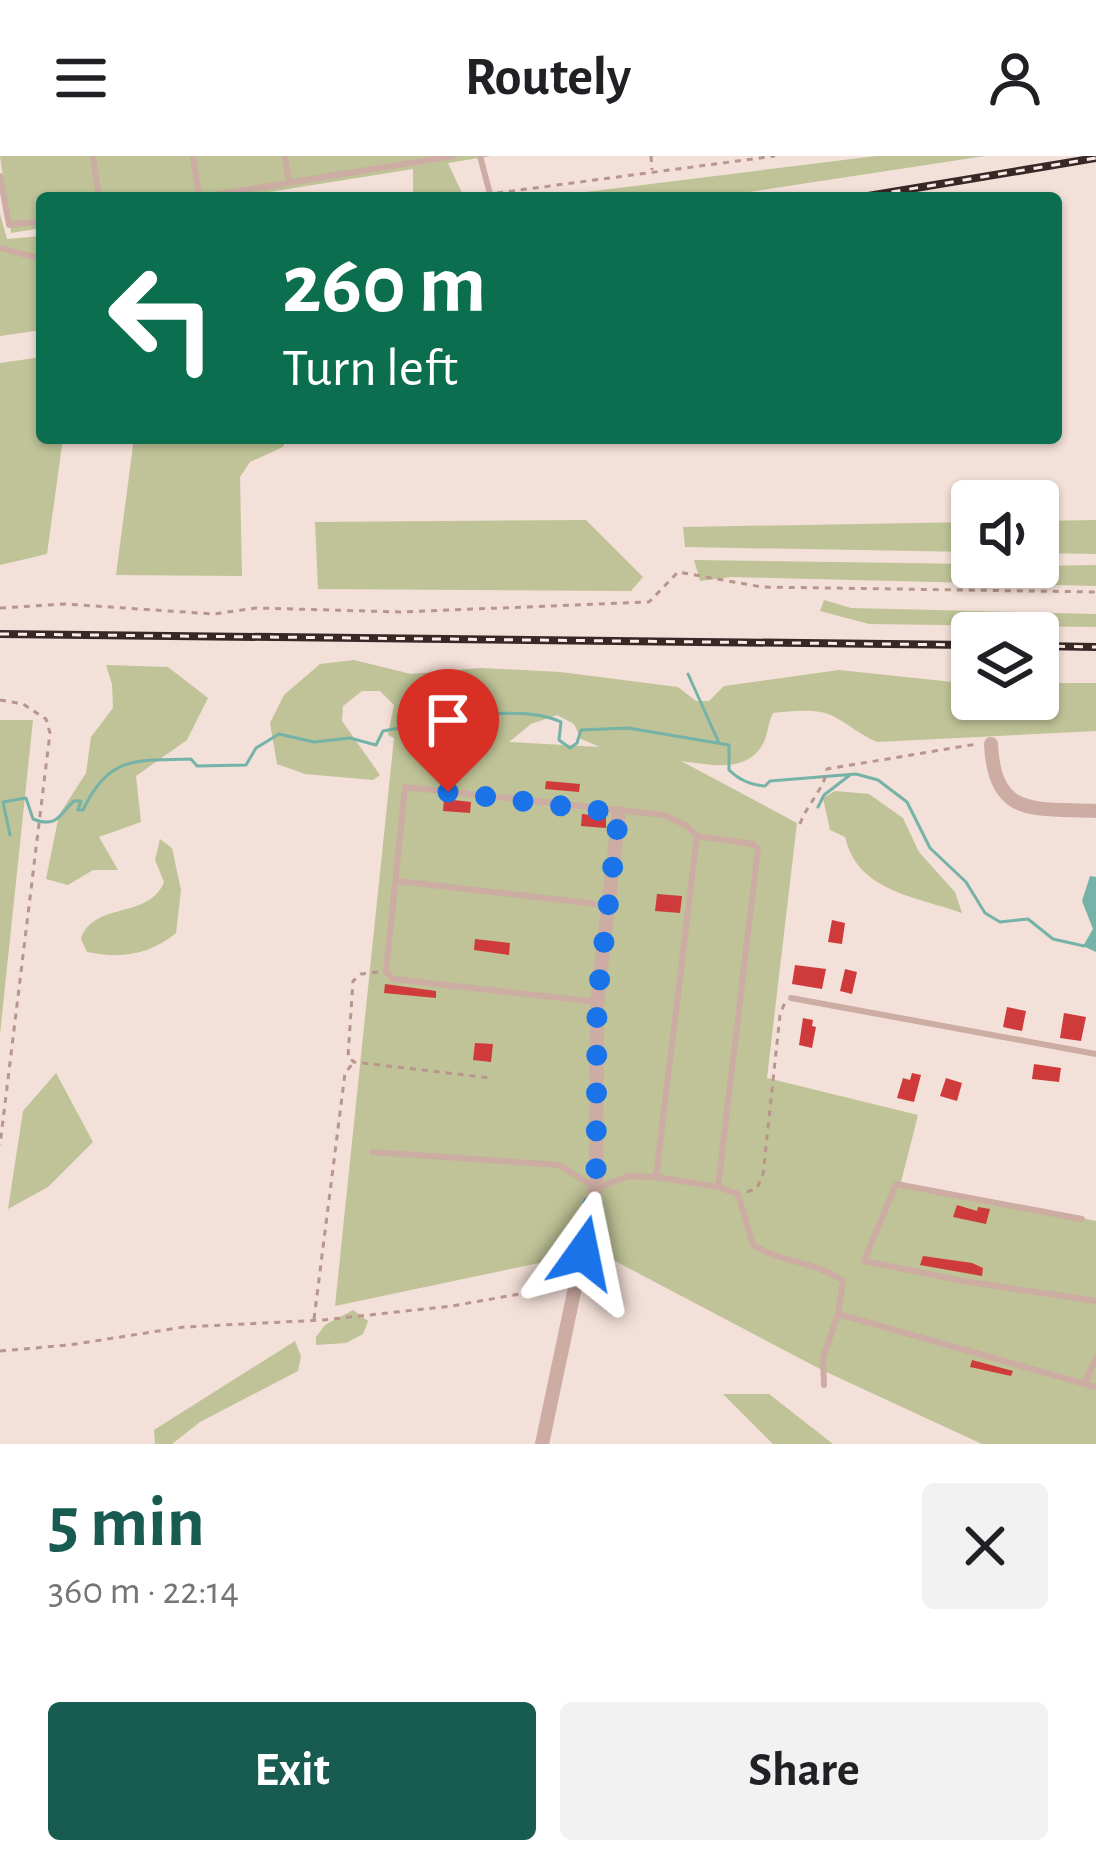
<!DOCTYPE html>
<meta charset="utf-8">
<style>
:root{--surface:#fff;--page:#f2f2f2;--text:#202124;--muted:#757577;--accent:#185b50}
body{margin:0;font-family:"Alegreya Sans",sans-serif;background:var(--page);color:var(--text);height:100vh;display:flex;flex-direction:column;font-size:45px;white-space:nowrap}
*{box-sizing:border-box;margin:0}
p{font-size:39px;color:var(--muted)}
.icon{flex:none;width:66px;height:66px;fill:none;stroke:currentColor;stroke-width:2;stroke-linecap:round;stroke-linejoin:round}
.map{position:relative;height:1288px;overflow:hidden}
.side{display:flex;flex-direction:column;background:var(--surface);flex:1}
.side>*{flex:none}
.hud{position:absolute;left:36px;top:36px;width:1026px;height:252px;border-radius:12px;box-shadow:0 3px 9px #0004;background:#0b6e4f;color:#fff;overflow:hidden}
.tools{position:absolute;left:951px;top:324px;display:grid;gap:24px}
.tools a{display:grid;place-items:center;width:108px;height:108px;border-radius:12px;background:var(--surface);box-shadow:0 3px 9px #0004;font-size:60px}
.pin{position:absolute;display:grid;place-items:center;width:102px;height:102px;color:#fff;margin:-123px -51px;border-radius:50% 50% 50% 0;rotate:-45deg;box-shadow:0 0 12px #0007}
.pin .icon{rotate:45deg}
.me{position:absolute;width:132px;margin:-66px;rotate:12deg;stroke-linejoin:round;filter:drop-shadow(0 0 9px #0008)}
.turn{display:flex;align-items:center;gap:42px;height:252px;padding:0 48px;font-size:54px}
.turn .icon{width:156px;height:156px;stroke-width:2.5}
.turn b{display:block;font-size:84px;line-height:102px}
.round{display:grid;place-items:center;flex:none;width:126px;height:126px;border-radius:12px;background:var(--page)}
.overview{display:flex;align-items:center;justify-content:space-between;height:204px;padding:0 48px}
h1{font-size:72px;font-weight:700;line-height:90px;color:var(--accent)}
.button{display:flex;gap:24px;margin-top:auto;padding:24px 48px}
.button a{flex:1;height:138px;border-radius:12px;background:var(--accent);color:#fff;font-size:48px;font-weight:700;line-height:138px;text-align:center}
.button a+a{background:var(--page);color:var(--text)}
header{display:flex;justify-content:space-between;align-items:center;height:156px;padding:0 48px;background:var(--surface);font-size:54px;font-weight:700}
.map>svg:first-child{display:block}
.green{fill:#bfc397;fill-rule:evenodd}
.water{fill:#75b2a7}
.lines{fill:none;stroke-linecap:round;stroke-linejoin:round}
.stream{stroke:#75b2a7;stroke-width:3}
.building{fill:#cf3b3a}
.path{stroke:#b8968d;stroke-width:3;stroke-dasharray:6 6;stroke-linecap:butt}
.service{stroke:#ccaca3;stroke-width:6}
.minor{stroke:#ccaca3;stroke-width:14}
.rail-casing{stroke:#372726;stroke-width:8}
.rail{stroke:#fbebe5;stroke-width:3;stroke-dasharray:9;stroke-linecap:butt}
.route{stroke:#1a73e8;stroke-width:21;stroke-dasharray:0 37.8}
</style>
<header><svg class="icon" aria-label="menu" viewBox="0 0 24 24"><path d="M4 6h16M4 12h16M4 18h16"/></svg>Routely<svg class="icon" aria-label="person" viewBox="0 0 24 24"><circle cx="12" cy="8" r="4"/><path d="M4 21q1-7 8-7t8 7"/></svg></header>
<div class="map">
<svg width="1096" height="1288" viewBox="0 0 1096 1288">
<rect width="100%" height="100%" fill="#f3e0d8"/>
<path class="green" d="M 0,0 L 491,0 L 448,7 L 462,37 L 450,42 L 413,42 L 413,13 L 251,39 L 250,42 L 42,42 L 42,72 L 11,77 Z
M 876,0 L 985,0 L 709,42 L 537,42 Z
M 0,58 L 7,83 L 42,80 L 42,174 L 0,180 Z
M 42,201 L 42,282 L 63,282 L 47,398 L 0,409 L 0,207 Z
M 134,282 L 286,282 L 283,291 L 250,306 L 240,321 L 242,420 L 116,419 Z
M 586,364 L 643,421 L 631,435 L 318,433 L 315,366 Z
M 1096,364 L 1096,398 L 1038,397 L 1038,365 Z
M 972,366 L 972,396 L 685,391 L 683,371 Z
M 694,404 L 972,408 L 972,411 L 1096,409 L 1096,430 L 731,421 L 700,425 Z
M 824,444 L 851,452 L 1096,458 L 1096,471 L 869,468 L 820,455 Z
M 354,504 L 411,518 L 481,512 L 560,516 L 678,531 L 696,545 L 709,545 L 724,530 L 839,514 L 972,528 L 972,543 L 1038,543 L 1038,527 L 1096,527 L 1096,575 L 877,586 C 860,579 849,568 833,560 C 817,552 791,555 773,557 C 768,567 768,577 764,586 C 748,619 707,608 681,605 L 797,667 L 767,922 L 918,959 L 901,1026 L 1096,1065 L 1096,1288 L 982,1288 L 822,1214 L 596,1095 L 335,1150 L 394,582 L 388,579 L 394,549 L 380,535 L 362,535 L 343,550 L 342,565 L 380,619 L 373,624 L 305,618 L 277,608 L 270,567 L 284,539 L 320,508 ZM 557,559 L 574,568 L 581,583 L 600,591 L 509,586 L 531,568 Z
M 106,509 L 168,511 L 208,542 L 187,584 L 136,620 L 141,666 L 99,681 L 118,714 L 93,714 L 68,729 L 46,723 L 59,659 L 86,617 L 91,581 L 113,552 L 112,528 Z
M 0,564 L 33,564 L 0,878 Z
M 835,635 L 869,638 L 903,662 L 919,696 L 955,736 L 962,757 C 915,740 858,736 845,681 L 830,674 L 823,642 Z
M 160,683 L 172,692 L 181,734 L 176,777 C 149,799 121,803 87,796 L 81,783 C 93,745 149,764 164,726 L 155,704 Z
M 56,917 L 93,986 L 48,1031 L 8,1053 L 23,955 Z
M 353,1154 L 368,1165 L 363,1178 L 346,1187 L 316,1189 L 316,1181 L 325,1169 Z
M 295,1185 L 301,1200 L 298,1215 L 200,1266 L 172,1288 L 155,1288 L 154,1274 Z
M 723,1238 L 769,1238 L 833,1288 L 773,1288 Z"/>
<path class="water" d="M 1090,720 L 1096,721 L 1096,796 L 1083,790 L 1093,773 L 1082,745 Z"/>
<g class="lines">
<path class="stream" d="M 688,518 L 719,587
M 818,651 L 824,639 L 850,619
M 10,679 L 3,646 L 26,642 L 33,663 C 58,673 60,657 74,645 L 81,645 L 78,654 L 83,654 C 109,598 137,605 191,603 L 197,610 L 246,609 L 256,592 L 279,578 L 314,586 L 350,582 L 376,589 L 383,575 C 430,567 518,545 561,566 L 559,584 L 570,592 L 577,587 L 581,574 L 628,572 L 729,589 L 729,614 C 739,624 750,629 765,630 L 770,625 L 856,618 L 878,624 L 907,646 L 930,692 L 966,726 L 985,757 L 1000,766 L 1028,763 L 1053,783 L 1084,790"/>
</g>
<path class="building" d="M 546,625 L 580,628 L 579,636 L 545,633 Z
M 444,643 L 471,646 L 470,657 L 443,655 Z
M 582,658 L 606,661 L 606,672 L 581,670 Z
M 657,738 L 682,740 L 680,757 L 655,755 Z
M 832,764 L 845,767 L 842,788 L 828,786 Z
M 475,783 L 510,787 L 509,799 L 474,794 Z
M 795,809 L 826,813 L 822,833 L 792,828 Z
M 845,813 L 857,816 L 852,838 L 840,835 Z
M 385,828 L 436,835 L 436,842 L 384,837 Z
M 1007,851 L 1026,855 L 1022,875 L 1003,871 Z
M 1064,857 L 1086,861 L 1081,885 L 1060,882 Z
M 803,862 L 813,864 L 812,870 L 816,871 L 812,892 L 799,889 Z
M 475,887 L 493,888 L 491,906 L 473,904 Z
M 1034,908 L 1061,912 L 1059,926 L 1032,923 Z
M 912,917 L 921,919 L 914,946 L 897,942 L 903,922 L 910,924 Z
M 946,922 L 962,927 L 957,945 L 940,940 Z
M 957,1049 L 977,1055 L 978,1051 L 990,1053 L 986,1068 L 953,1061 Z
M 923,1100 L 972,1107 L 983,1112 L 982,1120 L 920,1109 Z
M 972,1204 L 1013,1215 L 1011,1220 L 970,1211 Z"/>
<g class="lines">
<path class="path" d="M 651,0 L 652,14
M 497,37 L 775,0
M 0,452 L 65,448 L 214,458 L 256,452 L 401,456 L 649,446 L 678,416 L 762,431 L 1096,436
M 0,544 L 23,548 L 46,563 L 50,577 L 0,989
M 800,668 C 807,648 825,632 827,613 L 977,588
M 378,816 L 361,818 L 353,825 L 348,901 L 354,906 L 491,922
M 747,1036 L 757,1032 L 763,1018 L 780,859 L 785,846
M 314,1163 L 345,917 L 354,906
M 0,1195 L 69,1189 L 184,1171 L 323,1164 L 452,1150 L 564,1130"/>
<path class="service" d="M 93,0 L 99,42
M 193,0 L 199,41
M 285,0 L 289,26
M 0,20 L 9,69 L 42,65
M 195,42 L 453,0
M 472,42 L 490,38 L 480,0
M 0,92 L 42,103
M 397,725 L 605,749
M 791,842 L 1096,898
M 597,846 L 393,823 L 386,816 L 405,631 L 664,659 L 685,669 L 697,680 L 753,688 L 758,693 L 718,1031
M 373,996 L 559,1009 L 596,1032 L 629,1020 L 656,1021 L 718,1031 L 738,1038 L 753,1089 C 781,1107 815,1105 843,1125 L 838,1158 L 1096,1231
M 656,1021 L 697,680
M 1082,1063 L 896,1028 L 864,1105 L 963,1125 L 1096,1145
M 1084,1228 L 1096,1202
M 824,1229 L 823,1202 L 838,1158"/>
<path class="minor" d="M 991,588 C 994,663 1036,652 1096,655
M 542,1288 L 596,1032 L 597,846 L 619,657"/>
<g class="rail-casing">
<path id="rail" d="M 856,42 L 1096,2
M 0,478 L 972,489
M 1038,490 L 1096,491"/>
</g>
<use href="#rail" class="rail"/>
</g>
<g class="lines">
<path class="route" d="M 448,636 L 619,657 L 597,846 L 596,1032 L 583,1097"/>
</g>
</svg>
<div class="tools">
<a><svg class="icon" aria-label="sound" viewBox="0 0 24 24"><path d="M4 9h4l5-4v14l-5-4H4zM17 9q2 3 0 6"/></svg></a>
<a><svg class="icon" aria-label="layers" viewBox="0 0 24 24"><path d="M12 4l9 5-9 5-9-5zM3 14l9 5 9-5"/></svg></a>
</div>
<div class="pin" style="left:448px;top:636px;background:#d93025"><svg class="icon" aria-label="arrive" viewBox="0 0 24 24"><path d="M6 21V4h12l-3 4 3 4H6"/></svg></div>
<svg class="me" style="left:583px;top:1097px" viewBox="-20 -20 40 40"><path d="M0-17L14 15 0 8-14 15z" fill="#1a73e8" stroke="#fff" stroke-width="4"/></svg>
<div class="hud">
<div class="turn"><svg class="icon" aria-label="left" viewBox="0 0 24 24"><path d="M17 20v-9H6M10 6l-5 5 5 5"/></svg><div><b>260 m</b>Turn left</div></div>
</div>
</div>
<section class="side">
<div class="overview"><div><h1>5 min</h1><p>360 m · 22:14</p></div><a class="round"><svg class="icon" aria-label="close" viewBox="0 0 24 24"><path d="M6 6l12 12M18 6L6 18"/></svg></a></div>
<div class="button"><a>Exit</a><a>Share</a></div>
</section>
